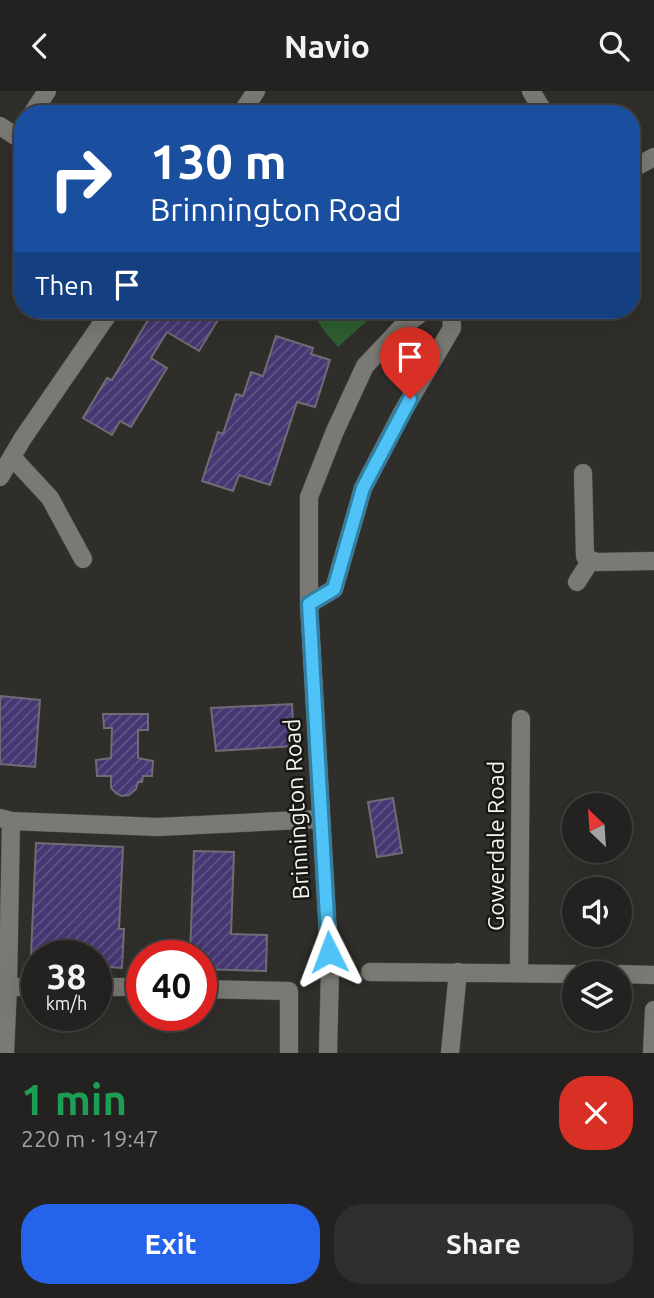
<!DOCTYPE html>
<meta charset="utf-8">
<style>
:root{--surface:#242220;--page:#302f2d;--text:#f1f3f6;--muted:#a3a4a5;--line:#413f3e;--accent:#2563eb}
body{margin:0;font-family:Ubuntu,sans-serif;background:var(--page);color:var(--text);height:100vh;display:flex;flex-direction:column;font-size:26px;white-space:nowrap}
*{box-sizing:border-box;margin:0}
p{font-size:23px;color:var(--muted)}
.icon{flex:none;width:38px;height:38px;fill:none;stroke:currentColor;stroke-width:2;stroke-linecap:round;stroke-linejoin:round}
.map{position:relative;height:962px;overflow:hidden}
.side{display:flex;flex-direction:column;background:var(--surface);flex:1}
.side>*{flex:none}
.guide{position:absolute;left:14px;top:14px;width:626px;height:214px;border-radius:28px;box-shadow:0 7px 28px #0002,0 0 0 2px var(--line);background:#1a4fa0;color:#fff;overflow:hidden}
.needle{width:46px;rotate:335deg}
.buttons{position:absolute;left:562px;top:702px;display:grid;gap:14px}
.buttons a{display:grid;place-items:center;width:70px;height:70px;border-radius:50%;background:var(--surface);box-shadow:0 7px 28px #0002,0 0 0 2px var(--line);font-size:35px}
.speed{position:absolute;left:21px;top:849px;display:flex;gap:14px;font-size:35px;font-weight:700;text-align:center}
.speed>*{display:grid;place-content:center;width:91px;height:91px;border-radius:50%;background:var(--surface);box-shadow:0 7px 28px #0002,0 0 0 2px var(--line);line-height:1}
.speed small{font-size:18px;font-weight:400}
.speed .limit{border:10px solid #d22;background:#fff;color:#111}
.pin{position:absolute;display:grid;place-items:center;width:60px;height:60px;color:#fff;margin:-72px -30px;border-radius:50% 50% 50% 0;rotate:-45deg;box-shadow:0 0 7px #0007}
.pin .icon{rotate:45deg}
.me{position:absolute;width:77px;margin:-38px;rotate:357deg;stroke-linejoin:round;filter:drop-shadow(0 0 5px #0008)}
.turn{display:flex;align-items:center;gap:24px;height:147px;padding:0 21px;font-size:32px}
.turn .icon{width:91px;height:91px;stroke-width:2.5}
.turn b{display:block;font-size:49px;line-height:60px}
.then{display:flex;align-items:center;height:66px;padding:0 21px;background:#0003;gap:14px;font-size:26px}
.round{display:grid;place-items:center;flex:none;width:74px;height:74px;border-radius:28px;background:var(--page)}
.headline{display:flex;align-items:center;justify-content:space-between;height:119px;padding:0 21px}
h1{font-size:42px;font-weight:700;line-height:52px;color:#1e9e55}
.button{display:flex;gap:14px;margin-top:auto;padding:14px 21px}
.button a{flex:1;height:80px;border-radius:28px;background:var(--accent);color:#fff;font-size:28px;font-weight:700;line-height:80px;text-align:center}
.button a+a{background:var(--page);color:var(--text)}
header{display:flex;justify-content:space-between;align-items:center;height:91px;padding:0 21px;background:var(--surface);font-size:32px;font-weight:700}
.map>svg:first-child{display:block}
.grass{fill:url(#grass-dots)}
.garden{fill:#2e5f32}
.building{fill:url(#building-hatch);stroke:#6e6d73;stroke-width:2}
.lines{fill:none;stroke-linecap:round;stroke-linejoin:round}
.minor-casing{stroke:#4d4c48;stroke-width:19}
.minor{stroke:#7b7973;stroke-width:18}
.route-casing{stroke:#337fa1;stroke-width:18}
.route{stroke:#4fc3f7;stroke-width:12}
.labels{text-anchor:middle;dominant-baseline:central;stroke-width:5;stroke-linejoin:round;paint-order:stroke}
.street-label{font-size:23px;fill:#f5f4f1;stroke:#171714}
</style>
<header><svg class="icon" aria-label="back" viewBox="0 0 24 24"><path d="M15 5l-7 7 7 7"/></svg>Navio<svg class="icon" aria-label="search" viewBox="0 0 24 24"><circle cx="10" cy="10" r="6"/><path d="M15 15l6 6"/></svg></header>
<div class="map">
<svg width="654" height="962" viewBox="0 0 654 962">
<defs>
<pattern id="grass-dots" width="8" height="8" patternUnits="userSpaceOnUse" patternTransform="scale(1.75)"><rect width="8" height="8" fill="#2e5f32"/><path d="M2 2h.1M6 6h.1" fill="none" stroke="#4d7750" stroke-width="1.8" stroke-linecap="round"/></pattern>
<pattern id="building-hatch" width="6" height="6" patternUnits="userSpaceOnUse" patternTransform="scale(1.75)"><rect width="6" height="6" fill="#463772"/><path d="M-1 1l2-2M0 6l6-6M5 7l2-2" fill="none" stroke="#615587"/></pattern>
</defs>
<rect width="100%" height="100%" fill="#302e2a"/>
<path class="grass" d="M 134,882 L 142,883 L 142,916 L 133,916 Z"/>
<path class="garden" d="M 310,219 L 379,219 L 338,256 L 325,241 Z"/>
<path class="building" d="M 154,219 L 224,219 L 199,260 L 167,241 L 151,267 L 167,277 L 131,336 L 120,330 L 112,344 L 83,327 L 107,287 L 112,289 Z
M 276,245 L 313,257 L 311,263 L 330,269 L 315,316 L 297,311 L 270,394 L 239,384 L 233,400 L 202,390 L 218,341 L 223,343 L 236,303 L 243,305 L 251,281 L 263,285 Z
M 0,605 L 40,609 L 35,676 L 0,673 Z
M 292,613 L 294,655 L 216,660 L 211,617 Z
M 103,623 L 148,623 L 148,639 L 138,639 L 138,667 L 153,670 L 152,685 L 143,685 L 142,691 L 138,691 L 136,698 L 129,704 L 122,705 L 117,703 L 111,697 L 111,685 L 97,685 L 96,669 L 111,667 L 112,637 L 104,637 Z
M 393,707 L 402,762 L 377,766 L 368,711 Z
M 36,752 L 123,756 L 119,838 L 124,838 L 122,877 L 96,875 L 96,864 L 31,864 Z
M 194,760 L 234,761 L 231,843 L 267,844 L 266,880 L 201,878 L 201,864 L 190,864 Z"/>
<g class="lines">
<g class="minor-casing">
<path id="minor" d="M 531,0 L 545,23
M 32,23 L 47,0
M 241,23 L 256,0
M 0,35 L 23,50
M 632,78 L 654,66
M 12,366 L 50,407 L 83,468
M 583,382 L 585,465 L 591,469 L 597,471 L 654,470
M 0,386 L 23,347 L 111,219
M 577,491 L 591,469
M 309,513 L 334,498 L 363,397 L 403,320 L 452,237 L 451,219
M 0,727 L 11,730 L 158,736 L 321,728
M 370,881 L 574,883
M 519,882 L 521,628
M 620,883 L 654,884
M 8,896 L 37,896
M 96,896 L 130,896
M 201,898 L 289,900 L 289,962
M 5,962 L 8,896 L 11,730
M 328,962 L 330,879 L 309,513 L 309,406 L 335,340 L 365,275 L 401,237 L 425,219
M 450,962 L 458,881
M 652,962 L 654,919"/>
</g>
<use href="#minor" class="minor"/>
</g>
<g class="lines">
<g class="route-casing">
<path id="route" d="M 329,861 L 309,513 L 334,498 L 363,397 L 410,308"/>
</g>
<use href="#route" class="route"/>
</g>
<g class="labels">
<g class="street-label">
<text transform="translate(296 718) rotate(-93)">Brinnington Road</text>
<text transform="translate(495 755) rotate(-90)">Gowerdale Road</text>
</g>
</g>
</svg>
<div class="buttons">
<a><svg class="needle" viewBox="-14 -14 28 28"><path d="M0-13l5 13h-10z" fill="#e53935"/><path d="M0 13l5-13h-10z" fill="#a3a4a5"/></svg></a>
<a><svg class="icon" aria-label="sound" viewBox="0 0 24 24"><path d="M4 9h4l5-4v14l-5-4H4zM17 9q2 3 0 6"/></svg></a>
<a><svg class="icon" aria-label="layers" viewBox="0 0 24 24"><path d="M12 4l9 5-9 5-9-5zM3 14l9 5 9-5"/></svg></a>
</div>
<div class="speed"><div>38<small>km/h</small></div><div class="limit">40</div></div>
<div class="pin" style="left:410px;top:308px;background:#d93025"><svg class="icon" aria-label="arrive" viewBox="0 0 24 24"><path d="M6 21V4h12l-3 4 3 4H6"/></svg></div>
<svg class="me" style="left:329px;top:861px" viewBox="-20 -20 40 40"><path d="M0-17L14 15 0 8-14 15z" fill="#4fc3f7" stroke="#fff" stroke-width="4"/></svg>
<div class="guide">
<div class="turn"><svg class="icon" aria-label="right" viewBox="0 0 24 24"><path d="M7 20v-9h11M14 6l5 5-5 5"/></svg><div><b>130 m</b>Brinnington Road</div></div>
<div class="then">Then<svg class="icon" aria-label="arrive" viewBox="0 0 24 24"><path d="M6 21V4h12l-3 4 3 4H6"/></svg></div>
</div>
</div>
<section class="side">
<div class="headline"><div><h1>1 min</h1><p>220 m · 19:47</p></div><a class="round" style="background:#d93025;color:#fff"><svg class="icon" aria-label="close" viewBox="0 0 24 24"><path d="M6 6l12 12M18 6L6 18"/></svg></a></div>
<div class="button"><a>Exit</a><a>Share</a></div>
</section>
